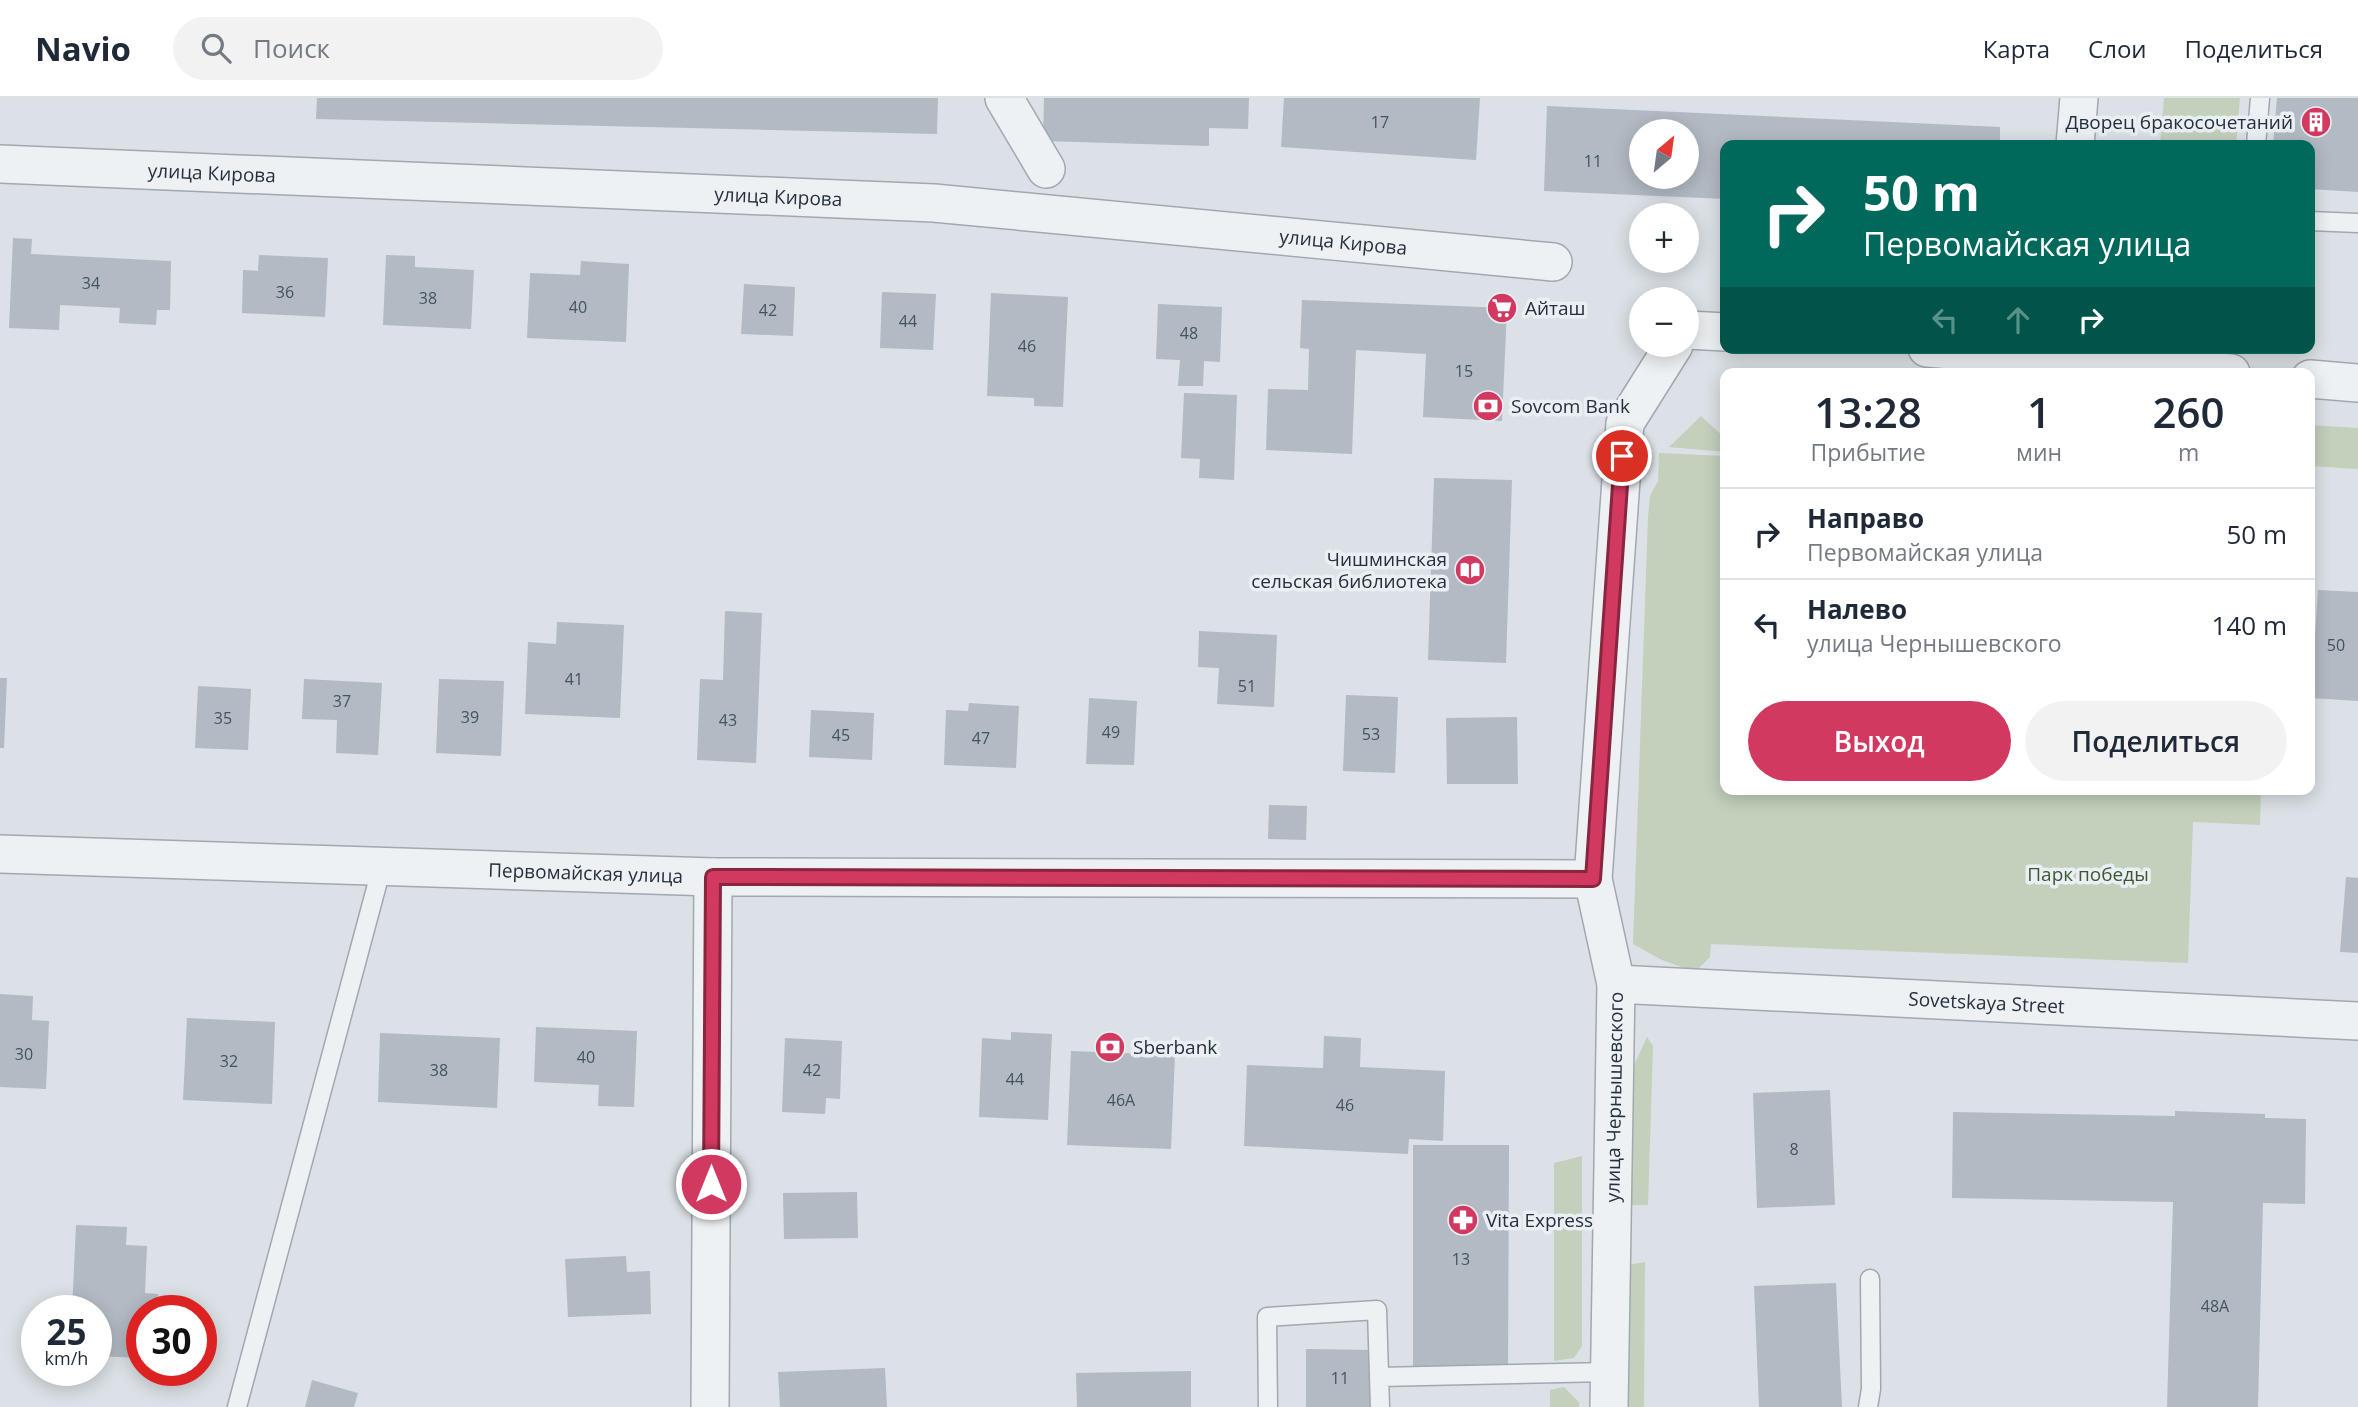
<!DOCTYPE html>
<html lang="ru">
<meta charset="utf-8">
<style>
:root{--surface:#fff;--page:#f2f2f3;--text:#1f2937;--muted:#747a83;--line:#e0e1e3;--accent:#d23961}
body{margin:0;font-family:"Open Sans",sans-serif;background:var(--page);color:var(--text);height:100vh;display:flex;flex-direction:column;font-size:26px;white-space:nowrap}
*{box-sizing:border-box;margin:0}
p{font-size:23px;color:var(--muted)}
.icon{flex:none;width:38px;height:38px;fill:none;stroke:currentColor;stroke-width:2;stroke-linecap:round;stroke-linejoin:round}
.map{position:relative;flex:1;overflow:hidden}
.drawer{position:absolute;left:1720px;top:270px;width:595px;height:427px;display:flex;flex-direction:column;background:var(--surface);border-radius:14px;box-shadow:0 4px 18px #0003}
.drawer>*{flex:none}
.top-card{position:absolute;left:1720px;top:42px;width:595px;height:214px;border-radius:14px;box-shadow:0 4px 18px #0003;background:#00695c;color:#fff;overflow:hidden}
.needle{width:46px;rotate:29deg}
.buttons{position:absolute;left:1629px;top:21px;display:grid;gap:14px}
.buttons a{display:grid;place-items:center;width:70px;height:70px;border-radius:50%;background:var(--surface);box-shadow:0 4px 18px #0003;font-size:35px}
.speed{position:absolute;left:21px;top:1197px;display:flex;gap:14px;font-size:35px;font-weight:700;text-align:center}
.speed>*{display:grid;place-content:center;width:91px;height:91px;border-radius:50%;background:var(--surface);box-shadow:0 4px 18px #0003;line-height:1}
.speed small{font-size:18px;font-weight:400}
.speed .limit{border:10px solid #d22;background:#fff;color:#111}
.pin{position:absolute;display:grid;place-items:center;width:60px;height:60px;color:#fff;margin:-30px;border:4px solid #fff;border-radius:50%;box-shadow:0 2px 7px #0007}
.me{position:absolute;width:77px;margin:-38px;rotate:0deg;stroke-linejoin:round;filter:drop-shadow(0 0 5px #0008)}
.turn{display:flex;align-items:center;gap:24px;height:147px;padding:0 28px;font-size:32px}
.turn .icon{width:91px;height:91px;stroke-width:2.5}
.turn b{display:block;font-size:49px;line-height:60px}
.lanes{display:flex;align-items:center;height:66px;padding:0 28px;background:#0003;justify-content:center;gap:35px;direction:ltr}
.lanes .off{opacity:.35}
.eta{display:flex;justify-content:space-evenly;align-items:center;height:119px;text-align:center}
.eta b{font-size:42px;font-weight:600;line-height:49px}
.button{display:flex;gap:14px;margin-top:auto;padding:14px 28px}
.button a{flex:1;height:80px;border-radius:42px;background:var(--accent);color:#fff;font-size:28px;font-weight:600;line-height:80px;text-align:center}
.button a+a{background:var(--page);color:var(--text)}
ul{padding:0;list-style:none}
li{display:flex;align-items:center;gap:21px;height:91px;padding:0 28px;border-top:2px solid var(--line)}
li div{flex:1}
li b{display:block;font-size:26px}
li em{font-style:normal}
header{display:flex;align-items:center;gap:42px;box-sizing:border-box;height:98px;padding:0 35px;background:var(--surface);border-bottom:2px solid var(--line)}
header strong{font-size:33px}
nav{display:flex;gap:38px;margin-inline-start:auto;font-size:24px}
.search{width:490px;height:63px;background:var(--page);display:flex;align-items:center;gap:18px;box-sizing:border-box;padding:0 24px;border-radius:38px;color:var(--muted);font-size:26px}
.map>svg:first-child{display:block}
.green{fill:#c3d0bc}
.building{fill:#b2bac3;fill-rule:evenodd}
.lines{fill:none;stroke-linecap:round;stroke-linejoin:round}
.lane-casing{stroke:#a1a8b0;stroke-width:21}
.street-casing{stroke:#a1a8b0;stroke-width:40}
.lane{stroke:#eef1f4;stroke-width:18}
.street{stroke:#eef1f4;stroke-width:37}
.route-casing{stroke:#88253f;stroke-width:18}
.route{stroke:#d23961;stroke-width:12}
.labels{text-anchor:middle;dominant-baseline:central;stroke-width:7;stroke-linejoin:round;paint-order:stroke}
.number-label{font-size:16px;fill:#48525e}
.poi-label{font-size:19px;fill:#25303c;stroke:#eaeff4;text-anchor:start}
.street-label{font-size:19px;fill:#25303c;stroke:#eaeff4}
.park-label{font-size:19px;fill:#3d5831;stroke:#eaeff4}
</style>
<header>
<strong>Navio</strong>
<div class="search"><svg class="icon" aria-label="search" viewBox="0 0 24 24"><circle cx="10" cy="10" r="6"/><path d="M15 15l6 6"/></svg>Поиск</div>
<nav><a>Карта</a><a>Слои</a><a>Поделиться</a></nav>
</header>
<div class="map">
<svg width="2358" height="1309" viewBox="0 0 2358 1309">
<rect width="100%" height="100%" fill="#dbe1e6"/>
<path class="green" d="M 2164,0 L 2240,0 L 2236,47 L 2160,47 Z
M 1701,318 L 1725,340 L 1725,354 L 1669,349 Z
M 2310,327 L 2358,330 L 2358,371 L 2310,368 Z
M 1659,355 L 1725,358 L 1726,691 L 2261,691 L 2260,727 L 2193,724 L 2188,865 L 1711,846 L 1710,859 L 1695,874 L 1662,862 L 1633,846 L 1648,419 L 1650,398 L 1658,383 Z
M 1647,939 L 1653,948 L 1648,1107 L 1629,1107 L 1630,976 Z
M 1582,1058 L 1582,1248 L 1574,1260 L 1554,1263 L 1554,1065 Z
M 1645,1164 L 1644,1309 L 1626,1309 L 1628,1167 Z
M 1564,1289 L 1579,1304 L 1579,1309 L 1550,1309 L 1550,1292 Z"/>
<path class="building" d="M 317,0 L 938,0 L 937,36 L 316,21 Z
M 1044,0 L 1249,0 L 1248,31 L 1209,30 L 1209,48 L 1043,43 Z
M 1284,0 L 1480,0 L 1476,62 L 1281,49 Z
M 2277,0 L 2358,0 L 2358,94 L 2310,91 L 2310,47 L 2273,47 Z
M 1547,8 L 2000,29 L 2000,47 L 1726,47 L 1726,101 L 1544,93 ZM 1642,33 L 1687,33 L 1687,79 L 1642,79 Z
M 13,140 L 32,141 L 31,156 L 171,163 L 170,212 L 157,212 L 156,227 L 119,225 L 120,210 L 60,207 L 59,232 L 9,230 Z
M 259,157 L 328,160 L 325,219 L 242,215 L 243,172 L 258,173 Z
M 386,157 L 415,158 L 415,169 L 474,172 L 471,231 L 383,227 Z
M 581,163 L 629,166 L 626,244 L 527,240 L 530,175 L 580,177 Z
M 744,186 L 795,189 L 793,238 L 741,236 Z
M 882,194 L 936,196 L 933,252 L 880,250 Z
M 991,195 L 1068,199 L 1063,309 L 1034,308 L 1034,300 L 987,298 Z
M 1302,202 L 1507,210 L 1502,323 L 1423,319 L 1426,256 L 1356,252 L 1352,356 L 1266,352 L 1268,291 L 1308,292 L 1309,251 L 1300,250 Z
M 1158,206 L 1222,209 L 1220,264 L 1204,263 L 1203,288 L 1178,288 L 1180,262 L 1156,261 Z
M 1184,295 L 1237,297 L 1234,382 L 1199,380 L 1200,361 L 1181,360 Z
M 1434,380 L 1512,382 L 1506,565 L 1428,562 Z
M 2318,492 L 2358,494 L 2358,603 L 2311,600 Z
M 725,513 L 762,515 L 756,665 L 697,662 L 700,581 L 723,582 Z
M 557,524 L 624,527 L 620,620 L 525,616 L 528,544 L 556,546 Z
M 1199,533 L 1277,537 L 1274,609 L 1217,606 L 1219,570 L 1198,569 Z
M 0,580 L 7,580 L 4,650 L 0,650 Z
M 304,581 L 382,585 L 378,657 L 336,655 L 337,622 L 302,621 Z
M 439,581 L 504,583 L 501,658 L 436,655 Z
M 198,588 L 251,591 L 248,652 L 195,650 Z
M 1346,597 L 1398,599 L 1395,675 L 1343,673 Z
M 1089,600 L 1137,603 L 1134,667 L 1086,666 Z
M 969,605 L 1019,608 L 1016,670 L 944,667 L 946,612 L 968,613 Z
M 811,612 L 874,615 L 872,662 L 809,659 Z
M 1517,619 L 1518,686 L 1447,686 L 1446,620 Z
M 1269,707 L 1307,708 L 1306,742 L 1268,741 Z
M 2346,779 L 2358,780 L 2358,855 L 2340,854 Z
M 0,896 L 33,898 L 32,922 L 49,923 L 46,991 L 0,989 Z
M 187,920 L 275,924 L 272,1006 L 183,1002 Z
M 536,929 L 637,933 L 634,1009 L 598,1008 L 599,987 L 534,984 Z
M 1011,934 L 1052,936 L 1048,1022 L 979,1019 L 982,940 L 1011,942 Z
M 380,935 L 500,940 L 497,1010 L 378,1004 Z
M 1324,938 L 1361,940 L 1360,969 L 1445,973 L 1443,1043 L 1409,1041 L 1408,1056 L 1244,1048 L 1247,967 L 1323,970 Z
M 785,940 L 842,943 L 840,1001 L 826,1000 L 825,1016 L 782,1014 Z
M 1071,953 L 1175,957 L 1171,1051 L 1067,1047 Z
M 1830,992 L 1835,1107 L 1757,1110 L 1753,995 Z
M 2175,1013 L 2265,1016 L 2265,1020 L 2306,1021 L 2305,1106 L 2263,1105 L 2258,1309 L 2167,1309 L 2173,1104 L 1952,1100 L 1953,1014 L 2175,1018 Z
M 1413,1047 L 1509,1047 L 1508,1275 L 1413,1274 Z
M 857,1094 L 858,1140 L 784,1141 L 783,1095 Z
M 76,1127 L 127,1129 L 126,1147 L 147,1148 L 145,1195 L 158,1196 L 157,1213 L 142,1213 L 142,1260 L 96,1258 L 96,1213 L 72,1213 Z
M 626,1158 L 627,1174 L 650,1173 L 651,1216 L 568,1219 L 565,1161 Z
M 1836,1185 L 1842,1309 L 1759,1309 L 1754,1188 Z
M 1306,1251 L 1374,1252 L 1374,1309 L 1306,1309 Z
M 885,1270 L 887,1309 L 780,1309 L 778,1274 Z
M 1191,1273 L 1191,1309 L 1077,1309 L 1076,1275 Z
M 312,1282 L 358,1295 L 354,1309 L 305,1309 Z"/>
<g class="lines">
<g class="lane-casing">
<path id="lane" d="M 2256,47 L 2260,0
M 2310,123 L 2358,125
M 1379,1279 L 1610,1274
M 237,1309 L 382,768
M 1268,1309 L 1267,1219 L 1377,1212 L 1380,1309
M 1868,1309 L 1871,1291 L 1870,1181"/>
</g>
<g class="street-casing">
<g id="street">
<path d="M 1004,0 L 1046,71"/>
<path d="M 2075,47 L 2079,0"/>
<path id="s1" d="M 0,66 L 934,105 L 1553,164"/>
<path d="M 1687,232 L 1726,234"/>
<path d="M 1927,250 L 2231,275"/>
<path d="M 2310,281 L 2358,285"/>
<path id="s2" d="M 0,756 L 713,779 L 1593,781"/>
<path id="s3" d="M 1616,886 L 2358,923"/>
<path d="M 710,1309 L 713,779"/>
<path id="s4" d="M 1609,1309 L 1616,886 L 1593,781 L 1625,325 L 1674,247"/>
</g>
</g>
<use href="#lane" class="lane"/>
<use href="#street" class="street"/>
</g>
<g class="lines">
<g class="route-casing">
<path id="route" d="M 711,1086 L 713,779 L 1593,781 L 1622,358"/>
</g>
<use href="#route" class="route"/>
</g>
<defs>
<g id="building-disc" transform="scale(1.575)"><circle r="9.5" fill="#d23961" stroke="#eaeff4"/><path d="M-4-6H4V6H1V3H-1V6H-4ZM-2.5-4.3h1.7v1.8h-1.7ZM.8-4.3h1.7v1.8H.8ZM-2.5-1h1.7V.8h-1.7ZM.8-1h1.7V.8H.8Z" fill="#fff"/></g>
<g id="supermarket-disc" transform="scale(1.575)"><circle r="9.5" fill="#d23961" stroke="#eaeff4"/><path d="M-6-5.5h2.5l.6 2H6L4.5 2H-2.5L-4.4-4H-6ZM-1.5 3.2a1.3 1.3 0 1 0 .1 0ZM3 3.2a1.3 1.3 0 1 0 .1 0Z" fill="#fff"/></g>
<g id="bank-disc" transform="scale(1.575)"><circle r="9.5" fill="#d23961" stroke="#eaeff4"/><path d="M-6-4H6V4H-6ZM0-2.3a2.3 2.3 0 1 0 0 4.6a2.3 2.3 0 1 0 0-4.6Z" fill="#fff"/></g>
<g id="library-disc" transform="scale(1.575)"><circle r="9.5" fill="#d23961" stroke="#eaeff4"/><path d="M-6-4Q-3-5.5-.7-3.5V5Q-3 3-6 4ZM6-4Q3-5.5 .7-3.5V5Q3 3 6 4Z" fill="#fff"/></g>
<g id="pharmacy-disc" transform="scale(1.575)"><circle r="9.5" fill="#d23961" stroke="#eaeff4"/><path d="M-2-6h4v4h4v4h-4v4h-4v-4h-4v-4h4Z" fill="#fff"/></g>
</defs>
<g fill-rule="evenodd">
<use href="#building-disc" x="2316" y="24"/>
<use href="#supermarket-disc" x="1502" y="210"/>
<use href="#bank-disc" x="1488" y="308"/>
<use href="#library-disc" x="1470" y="472"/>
<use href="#bank-disc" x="1110" y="949"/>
<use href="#pharmacy-disc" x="1463" y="1122"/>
</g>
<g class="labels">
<g class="number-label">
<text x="1380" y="24">17</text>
<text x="1593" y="63">11</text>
<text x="91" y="185">34</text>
<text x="285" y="194">36</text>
<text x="428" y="200">38</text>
<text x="578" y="209">40</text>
<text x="768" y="212">42</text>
<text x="908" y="223">44</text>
<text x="1189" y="235">48</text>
<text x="1027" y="248">46</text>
<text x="1464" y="273">15</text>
<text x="2336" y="547">50</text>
<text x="574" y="581">41</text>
<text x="1247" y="588">51</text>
<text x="342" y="603">37</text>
<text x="470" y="619">39</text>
<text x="223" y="620">35</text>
<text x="728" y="622">43</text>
<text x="1111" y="634">49</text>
<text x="1371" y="636">53</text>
<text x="841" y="637">45</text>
<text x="981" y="640">47</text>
<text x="24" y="956">30</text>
<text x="586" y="959">40</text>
<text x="229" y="963">32</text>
<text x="439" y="972">38</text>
<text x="812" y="972">42</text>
<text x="1015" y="981">44</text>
<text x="1121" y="1002">46А</text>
<text x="1345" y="1007">46</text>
<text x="1794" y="1051">8</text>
<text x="1461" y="1161">13</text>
<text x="2215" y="1208">48А</text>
<text x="1340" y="1280">11</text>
</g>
<g class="poi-label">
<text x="2293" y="24" text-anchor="end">Дворец бракосочетаний</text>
<text x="1525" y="210">Айташ</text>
<text x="1511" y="308">Sovcom Bank</text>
<text x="1447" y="461" text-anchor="end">Чишминская<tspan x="1447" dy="22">сельская библиотека</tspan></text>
<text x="1133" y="949">Sberbank</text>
<text x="1486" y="1122">Vita Express</text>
</g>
<g class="street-label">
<text stroke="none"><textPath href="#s1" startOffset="212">улица Кирова</textPath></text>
<text stroke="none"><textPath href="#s1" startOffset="779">улица Кирова</textPath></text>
<text stroke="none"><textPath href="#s1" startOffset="1346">улица Кирова</textPath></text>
<text stroke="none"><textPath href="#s2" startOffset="586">Первомайская улица</textPath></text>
<text stroke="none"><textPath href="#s3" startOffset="371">Sovetskaya Street</textPath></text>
<text stroke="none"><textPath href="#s4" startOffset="310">улица Чернышевского</textPath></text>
</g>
<g class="park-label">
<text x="2088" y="776">Парк победы</text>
</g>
</g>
</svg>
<div class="buttons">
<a><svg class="needle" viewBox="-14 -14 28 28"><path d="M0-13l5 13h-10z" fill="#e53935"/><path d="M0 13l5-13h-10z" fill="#747a83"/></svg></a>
<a>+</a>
<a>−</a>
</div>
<div class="speed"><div>25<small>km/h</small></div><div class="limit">30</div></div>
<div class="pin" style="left:1622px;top:358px;background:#d93025"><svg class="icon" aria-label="arrive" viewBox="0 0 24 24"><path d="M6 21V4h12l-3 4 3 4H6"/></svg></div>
<svg class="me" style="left:711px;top:1086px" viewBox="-20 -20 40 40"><circle r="17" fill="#d23961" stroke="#fff" stroke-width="3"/><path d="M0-11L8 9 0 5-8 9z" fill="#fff"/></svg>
<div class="top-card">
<div class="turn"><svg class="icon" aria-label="right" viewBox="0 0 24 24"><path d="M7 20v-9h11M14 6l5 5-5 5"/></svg><div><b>50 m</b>Первомайская улица</div></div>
<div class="lanes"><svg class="icon off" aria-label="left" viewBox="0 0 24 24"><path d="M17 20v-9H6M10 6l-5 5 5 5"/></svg><svg class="icon off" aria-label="ahead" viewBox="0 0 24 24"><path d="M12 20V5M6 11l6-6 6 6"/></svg><svg class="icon" aria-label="right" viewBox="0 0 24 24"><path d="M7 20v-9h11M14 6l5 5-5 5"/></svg></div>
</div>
<section class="drawer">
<div class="eta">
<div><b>13:28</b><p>Прибытие</p></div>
<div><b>1</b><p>мин</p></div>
<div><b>260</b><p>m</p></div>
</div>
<ul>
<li><svg class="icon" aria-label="right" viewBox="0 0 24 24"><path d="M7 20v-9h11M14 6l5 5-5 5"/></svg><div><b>Направо</b><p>Первомайская улица</p></div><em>50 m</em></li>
<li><svg class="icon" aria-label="left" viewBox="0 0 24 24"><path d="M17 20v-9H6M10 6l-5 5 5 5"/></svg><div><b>Налево</b><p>улица Чернышевского</p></div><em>140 m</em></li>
</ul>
<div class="button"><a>Выход</a><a>Поделиться</a></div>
</section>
</div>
